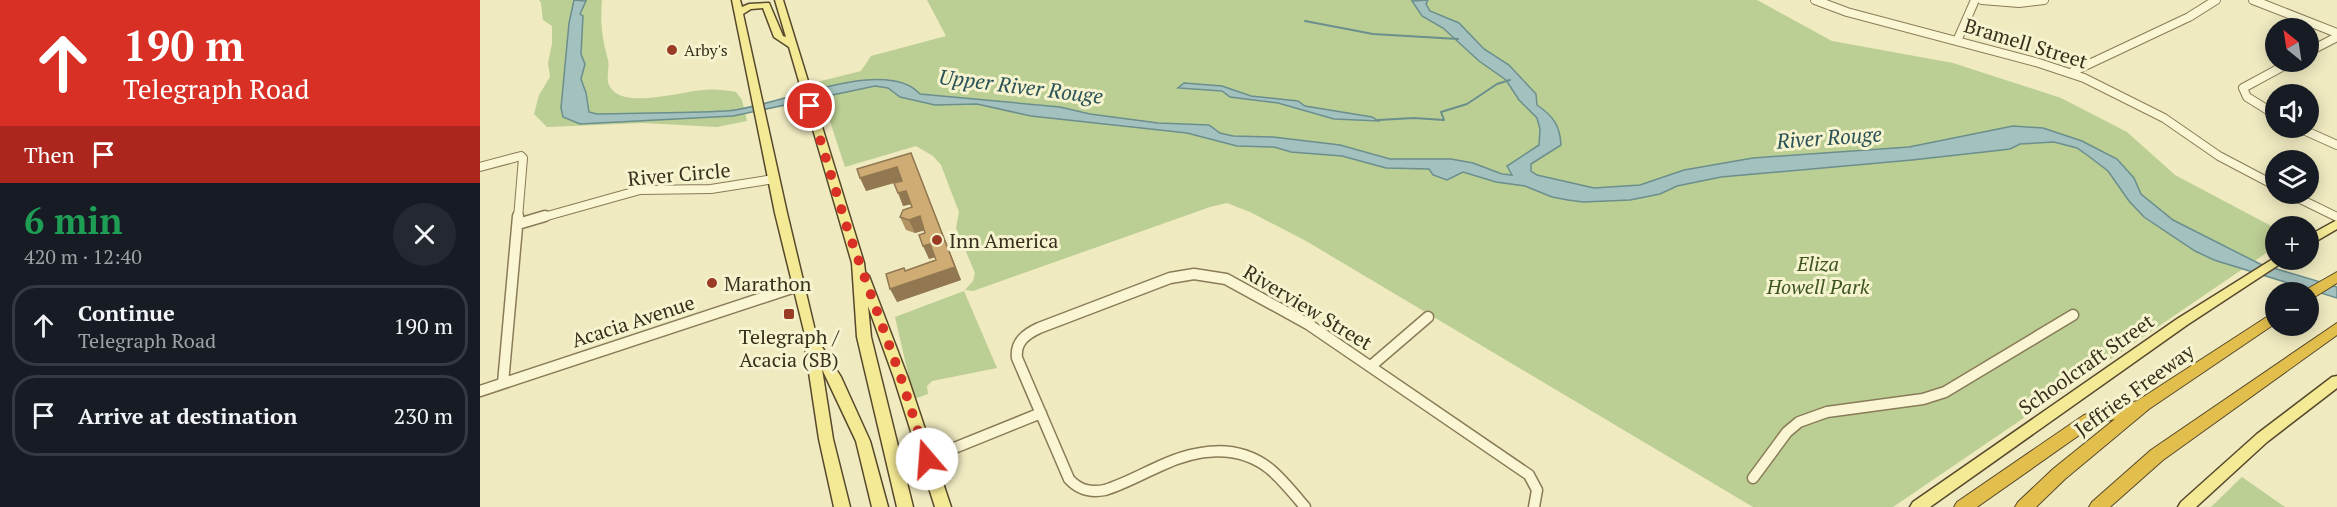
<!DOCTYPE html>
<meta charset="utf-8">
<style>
:root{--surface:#171b24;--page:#242831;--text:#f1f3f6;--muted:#9ea1a6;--line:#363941}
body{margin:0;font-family:"PT Serif",serif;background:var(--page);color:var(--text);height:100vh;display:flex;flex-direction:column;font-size:22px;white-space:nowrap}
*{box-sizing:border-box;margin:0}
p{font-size:20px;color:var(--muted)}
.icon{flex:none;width:33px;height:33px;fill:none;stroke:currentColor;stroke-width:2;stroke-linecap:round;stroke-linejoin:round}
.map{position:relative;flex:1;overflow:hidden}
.panel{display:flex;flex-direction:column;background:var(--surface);width:480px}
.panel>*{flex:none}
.hud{background:#d93025;color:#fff;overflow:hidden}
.needle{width:39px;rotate:330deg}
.tools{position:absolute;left:1785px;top:18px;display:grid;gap:12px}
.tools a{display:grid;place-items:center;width:54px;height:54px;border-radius:50%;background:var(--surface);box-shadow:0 3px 15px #0003;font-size:30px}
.pin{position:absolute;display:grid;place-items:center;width:51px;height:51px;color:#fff;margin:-26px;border:3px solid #fff;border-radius:50%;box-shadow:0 2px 6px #0007}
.me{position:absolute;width:66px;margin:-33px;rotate:342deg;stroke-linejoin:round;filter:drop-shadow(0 0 4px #0008)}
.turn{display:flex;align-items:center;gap:21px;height:126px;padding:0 24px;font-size:27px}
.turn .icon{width:78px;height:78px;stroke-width:2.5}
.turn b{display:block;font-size:42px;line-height:51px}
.then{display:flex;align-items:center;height:57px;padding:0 24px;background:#0003;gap:12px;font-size:22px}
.round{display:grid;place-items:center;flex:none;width:63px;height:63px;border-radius:32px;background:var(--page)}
.summary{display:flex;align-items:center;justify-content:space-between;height:102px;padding:0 24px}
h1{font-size:36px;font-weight:800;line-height:45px;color:#1e9e55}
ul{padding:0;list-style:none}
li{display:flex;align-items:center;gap:18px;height:81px;margin:0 12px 9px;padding:0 12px;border:3px solid var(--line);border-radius:24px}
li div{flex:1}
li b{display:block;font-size:22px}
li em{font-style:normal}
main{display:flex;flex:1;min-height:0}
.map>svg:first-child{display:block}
.green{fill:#bbce93}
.water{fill:#a3c1be;stroke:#6a8f8d;stroke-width:1.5}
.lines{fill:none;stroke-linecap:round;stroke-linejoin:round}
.stream{stroke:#6a8f8d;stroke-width:2}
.minor-far1-casing{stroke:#897b57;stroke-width:10}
.minor-casing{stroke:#897b57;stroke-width:13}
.major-casing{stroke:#56482c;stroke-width:3}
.highway-casing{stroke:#56482c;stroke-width:2}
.minor-far1{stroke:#faf6d3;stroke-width:8}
.minor{stroke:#faf6d3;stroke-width:10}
.major{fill:#f4e995;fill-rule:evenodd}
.highway{fill:#e2be4c;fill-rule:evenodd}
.wall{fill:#b29464}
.shaded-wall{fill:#917851}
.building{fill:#cfac74;stroke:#917851;stroke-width:1.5}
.route{stroke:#d93025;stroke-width:10;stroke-dasharray:0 18}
.poi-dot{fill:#9a3b25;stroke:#f6f3cf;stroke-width:2}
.labels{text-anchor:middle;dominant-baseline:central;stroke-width:6;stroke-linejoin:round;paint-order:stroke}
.far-poi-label{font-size:16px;fill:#382f1c;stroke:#f6f3cf;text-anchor:start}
.street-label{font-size:20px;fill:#382f1c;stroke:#f6f3cf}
.poi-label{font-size:20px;fill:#382f1c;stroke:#f6f3cf;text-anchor:start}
.park-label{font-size:20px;font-style:italic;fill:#3e5522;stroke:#f6f3cf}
.water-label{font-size:21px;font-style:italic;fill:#2b5258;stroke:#f6f3cf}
</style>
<main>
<section class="panel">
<div class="hud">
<div class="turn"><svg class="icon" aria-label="ahead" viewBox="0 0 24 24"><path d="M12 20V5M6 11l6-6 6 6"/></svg><div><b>190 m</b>Telegraph Road</div></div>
<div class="then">Then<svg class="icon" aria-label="arrive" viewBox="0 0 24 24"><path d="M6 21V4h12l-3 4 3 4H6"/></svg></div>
</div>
<div class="summary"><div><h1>6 min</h1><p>420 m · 12:40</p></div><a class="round"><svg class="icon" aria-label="close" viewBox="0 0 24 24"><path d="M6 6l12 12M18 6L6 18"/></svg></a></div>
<ul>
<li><svg class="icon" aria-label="ahead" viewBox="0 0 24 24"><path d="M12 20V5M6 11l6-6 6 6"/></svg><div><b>Continue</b><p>Telegraph Road</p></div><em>190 m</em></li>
<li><svg class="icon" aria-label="arrive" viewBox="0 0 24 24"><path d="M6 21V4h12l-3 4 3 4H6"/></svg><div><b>Arrive at destination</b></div><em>230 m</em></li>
</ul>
</section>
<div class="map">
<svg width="1857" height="507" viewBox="0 0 1857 507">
<rect width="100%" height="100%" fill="#efeac0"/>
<path class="green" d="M 59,0 L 122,0 C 120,24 122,37 128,60 C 130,69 125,79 130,87 C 144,110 201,91 224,90 C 235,89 245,90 256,92 L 262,100 L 267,121 L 237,127 L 163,123 L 67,127 L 54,114 L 59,95 L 70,77 L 68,63 L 72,44 L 72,26 L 63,20 L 61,3 Z
M 447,0 L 1277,0 L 1352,41 L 1473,63 L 1581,98 L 1647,132 L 1695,175 L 1795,228 L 1795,247 L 1413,507 L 1273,507 L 826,241 L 770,212 L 747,203 L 730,207 L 493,291 L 485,290 L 493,281 L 495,273 L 476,228 L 479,212 L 461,165 L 453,156 L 436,146 L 365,167 L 337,82 L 381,71 L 391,56 L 466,36 Z
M 484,291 L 517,368 L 452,381 L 447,386 L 448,394 L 437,398 L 433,395 L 415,317 Z
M 1762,477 L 1805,507 L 1731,507 Z"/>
<path class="water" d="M 94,0 L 106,1 L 100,14 L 103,16 L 101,54 L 105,64 L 101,79 L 106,93 L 109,112 L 117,114 C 160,113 203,113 246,111 C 293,109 404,54 440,94 L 580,107 L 610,114 L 678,123 L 729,125 L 740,133 L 753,136 L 793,137 L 860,145 L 910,159 L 971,159 L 993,163 L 1022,174 L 1032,175 L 1027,166 L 1059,145 L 1060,129 L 1057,118 L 1039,100 L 1026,80 L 999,61 L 963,28 L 942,16 L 932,1 L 948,0 L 946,4 L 950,11 L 979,23 L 1004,49 L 1029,65 L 1056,94 L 1057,105 C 1073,116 1080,125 1081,145 L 1051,164 L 1051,171 L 1057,175 L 1114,188 L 1160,185 L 1204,170 L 1273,158 L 1429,147 L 1533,126 L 1563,128 L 1602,141 L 1637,159 L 1654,178 L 1661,194 L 1693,220 L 1780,264 L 1857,287 L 1857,298 L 1734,260 L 1715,251 L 1664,217 L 1649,201 L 1628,171 L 1607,155 L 1597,148 L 1574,142 L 1540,144 L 1530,149 L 1513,151 L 1432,160 L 1241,177 L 1197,186 L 1180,194 L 1150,200 L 1103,202 L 1088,200 L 1072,197 L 1045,186 L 1016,182 L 983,172 L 967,180 L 953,175 L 949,169 L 906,168 L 862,156 L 811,152 L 794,147 L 757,146 L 707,133 L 551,116 L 497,104 L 455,105 L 420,97 L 408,88 L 395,86 L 253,116 L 100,124 L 83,117 L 81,108 L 89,23 Z
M 704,83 L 742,86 L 771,96 L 818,101 L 825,106 L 892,117 L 898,121 L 854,119 L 798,103 L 750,97 L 742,91 L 698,88 Z"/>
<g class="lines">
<path class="stream" d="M 825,21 L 893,34 L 978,39
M 898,120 L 934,118 L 964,120 L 961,112 L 987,104 L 1017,84 L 1030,80"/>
<g class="minor-far1-casing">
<path id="minor-far1" d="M 1335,0 L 1367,12 L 1559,63 L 1604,78 L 1684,118 L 1739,156 L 1796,186
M 1502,0 L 1539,3 L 1564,0
M 1773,0 L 1857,33
M 1477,41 L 1495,0
M 1828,52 L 1857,37
M 1590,73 L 1709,17 L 1736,0
M 1796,115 L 1767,97 L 1763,88 L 1811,62
M 1819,128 L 1857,145
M 0,167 L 41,156 L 43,158 L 38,218
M 1810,194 L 1857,217
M 60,218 L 160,190 L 231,189 L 294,179"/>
</g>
<g class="minor-casing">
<path id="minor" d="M 38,224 L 65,216
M 891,366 L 948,317
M 23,383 L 38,216
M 0,391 L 318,286
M 447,459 L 561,413
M 1273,478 L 1307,432 L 1319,422 L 1347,412 L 1443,399 L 1465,392 L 1593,315
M 825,507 C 814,494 803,480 790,469 C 757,443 716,449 680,466 C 662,474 644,484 625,490 C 610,493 599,490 589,479 L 537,358 C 535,342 546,334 559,328 L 690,278 L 714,274 L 746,279 L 828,324 L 1049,475 L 1057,490 L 1054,507"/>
</g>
<g class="major-casing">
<path id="major" d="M 252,0 L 260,0 L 262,7 L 269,4 L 289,3 L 303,36 L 306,37 L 295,0 L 303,0 L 384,263 L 385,272 L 389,276 L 428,378 L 471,507 L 455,507 L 414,378 L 388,306 L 391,337 L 433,507 L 417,507 L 377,337 L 372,263 L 309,47 L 294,37 L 283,8 L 271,9 L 263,14 L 307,213 L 337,339 L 361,377 L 390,441 L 408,507 L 392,507 L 376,441 L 342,369 L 353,439 L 370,507 L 354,507 L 339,439 L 325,346 L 327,343 L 295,213 Z
M 1857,220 L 1857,229 L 1828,246 L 1828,236 Z
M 1796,257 L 1796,260 L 1806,260 L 1707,325 L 1450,507 L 1430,507 L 1433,502 L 1697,319 Z
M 1857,376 L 1857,388 L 1787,442 L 1716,507 L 1698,507 L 1701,502 L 1777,434 L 1852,377 Z"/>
</g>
<g class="highway-casing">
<path id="highway" d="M 1857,272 L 1857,283 L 1833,298 L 1828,300 L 1828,292 L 1822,292 Z
M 1796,311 L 1796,323 L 1669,409 L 1585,479 L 1556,507 L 1535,507 L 1538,502 L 1573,469 L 1635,419 L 1615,424 L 1497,507 L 1474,507 L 1477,502 L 1604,415 L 1657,401 Z
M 1857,323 L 1857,335 L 1683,460 L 1630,507 L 1609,507 L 1612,502 L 1671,450 Z"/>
</g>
<use href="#minor-far1" class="minor-far1"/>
<use href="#minor" class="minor"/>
<use href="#major" class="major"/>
<use href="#highway" class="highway"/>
</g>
<path class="wall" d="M 431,153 L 481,280 L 417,302 L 426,271 L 456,260 L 455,257 L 449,259 L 444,230 L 435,233 L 426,230 L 420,217 L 432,207 L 431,204 L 423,206 L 422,181 L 386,191 Z"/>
<path class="shaded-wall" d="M 431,153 L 481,280 L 417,302 L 410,289 L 475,267 Z
M 417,167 L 423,180 L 386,191 L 380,178 Z
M 426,191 L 432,204 L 423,206 L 418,193 Z
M 440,216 L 446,230 L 435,233 L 429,220 Z
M 450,244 L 456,257 L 449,259 L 443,246 Z"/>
<path class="building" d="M 431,153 L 475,267 L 410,289 L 406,274 L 424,268 L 425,271 L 456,260 L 450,244 L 443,246 L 439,235 L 445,233 L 440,216 L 429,220 L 420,217 L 423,210 L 432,207 L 426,191 L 418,193 L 414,183 L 422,181 L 417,167 L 380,178 L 377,169 Z"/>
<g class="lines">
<path class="route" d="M 330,106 L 368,231 L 421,378 L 447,459"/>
</g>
<g class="poi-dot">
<circle cx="192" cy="50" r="6"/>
<circle cx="457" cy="240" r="6"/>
<circle cx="232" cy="283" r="6"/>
<rect x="303" y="308" width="12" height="12" rx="3"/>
</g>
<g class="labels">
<g class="far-poi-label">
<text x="204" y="50">Arby's</text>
</g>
<g class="street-label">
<text transform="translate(1546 43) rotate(17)">Bramell Street</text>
<text transform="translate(199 174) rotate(-5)">River Circle</text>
<text transform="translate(828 307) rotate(31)">Riverview Street</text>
<text transform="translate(153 321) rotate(-18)">Acacia Avenue</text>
<text transform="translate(1606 364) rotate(-35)">Schoolcraft Street</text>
<text transform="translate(1654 390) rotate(-36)">Jeffries Freeway</text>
</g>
<g class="poi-label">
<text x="469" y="240">Inn America</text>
<text x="244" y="283">Marathon</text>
<text x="309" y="336" text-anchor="middle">Telegraph /<tspan x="309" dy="23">Acacia (SB)</tspan></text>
</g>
<g class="park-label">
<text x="1338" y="263">Eliza<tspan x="1338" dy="23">Howell Park</tspan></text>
</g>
<g class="water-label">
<text transform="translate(541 86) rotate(7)">Upper River Rouge</text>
<text transform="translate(1349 137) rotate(-4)">River Rouge</text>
</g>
</g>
</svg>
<div class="tools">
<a><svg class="needle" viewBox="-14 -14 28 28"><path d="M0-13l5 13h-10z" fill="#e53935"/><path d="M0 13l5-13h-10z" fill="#9ea1a6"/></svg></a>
<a><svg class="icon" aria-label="sound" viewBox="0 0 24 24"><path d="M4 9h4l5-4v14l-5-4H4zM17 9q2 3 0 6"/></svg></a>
<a><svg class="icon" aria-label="layers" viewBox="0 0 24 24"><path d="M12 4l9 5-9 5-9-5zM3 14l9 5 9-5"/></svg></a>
<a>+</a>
<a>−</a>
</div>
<div class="pin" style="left:330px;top:106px;background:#d93025"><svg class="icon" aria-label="arrive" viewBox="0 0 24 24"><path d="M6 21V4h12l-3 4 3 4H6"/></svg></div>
<svg class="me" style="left:447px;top:459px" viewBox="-20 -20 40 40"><circle r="19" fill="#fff"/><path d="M0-13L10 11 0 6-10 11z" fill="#d93025"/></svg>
</div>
</main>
